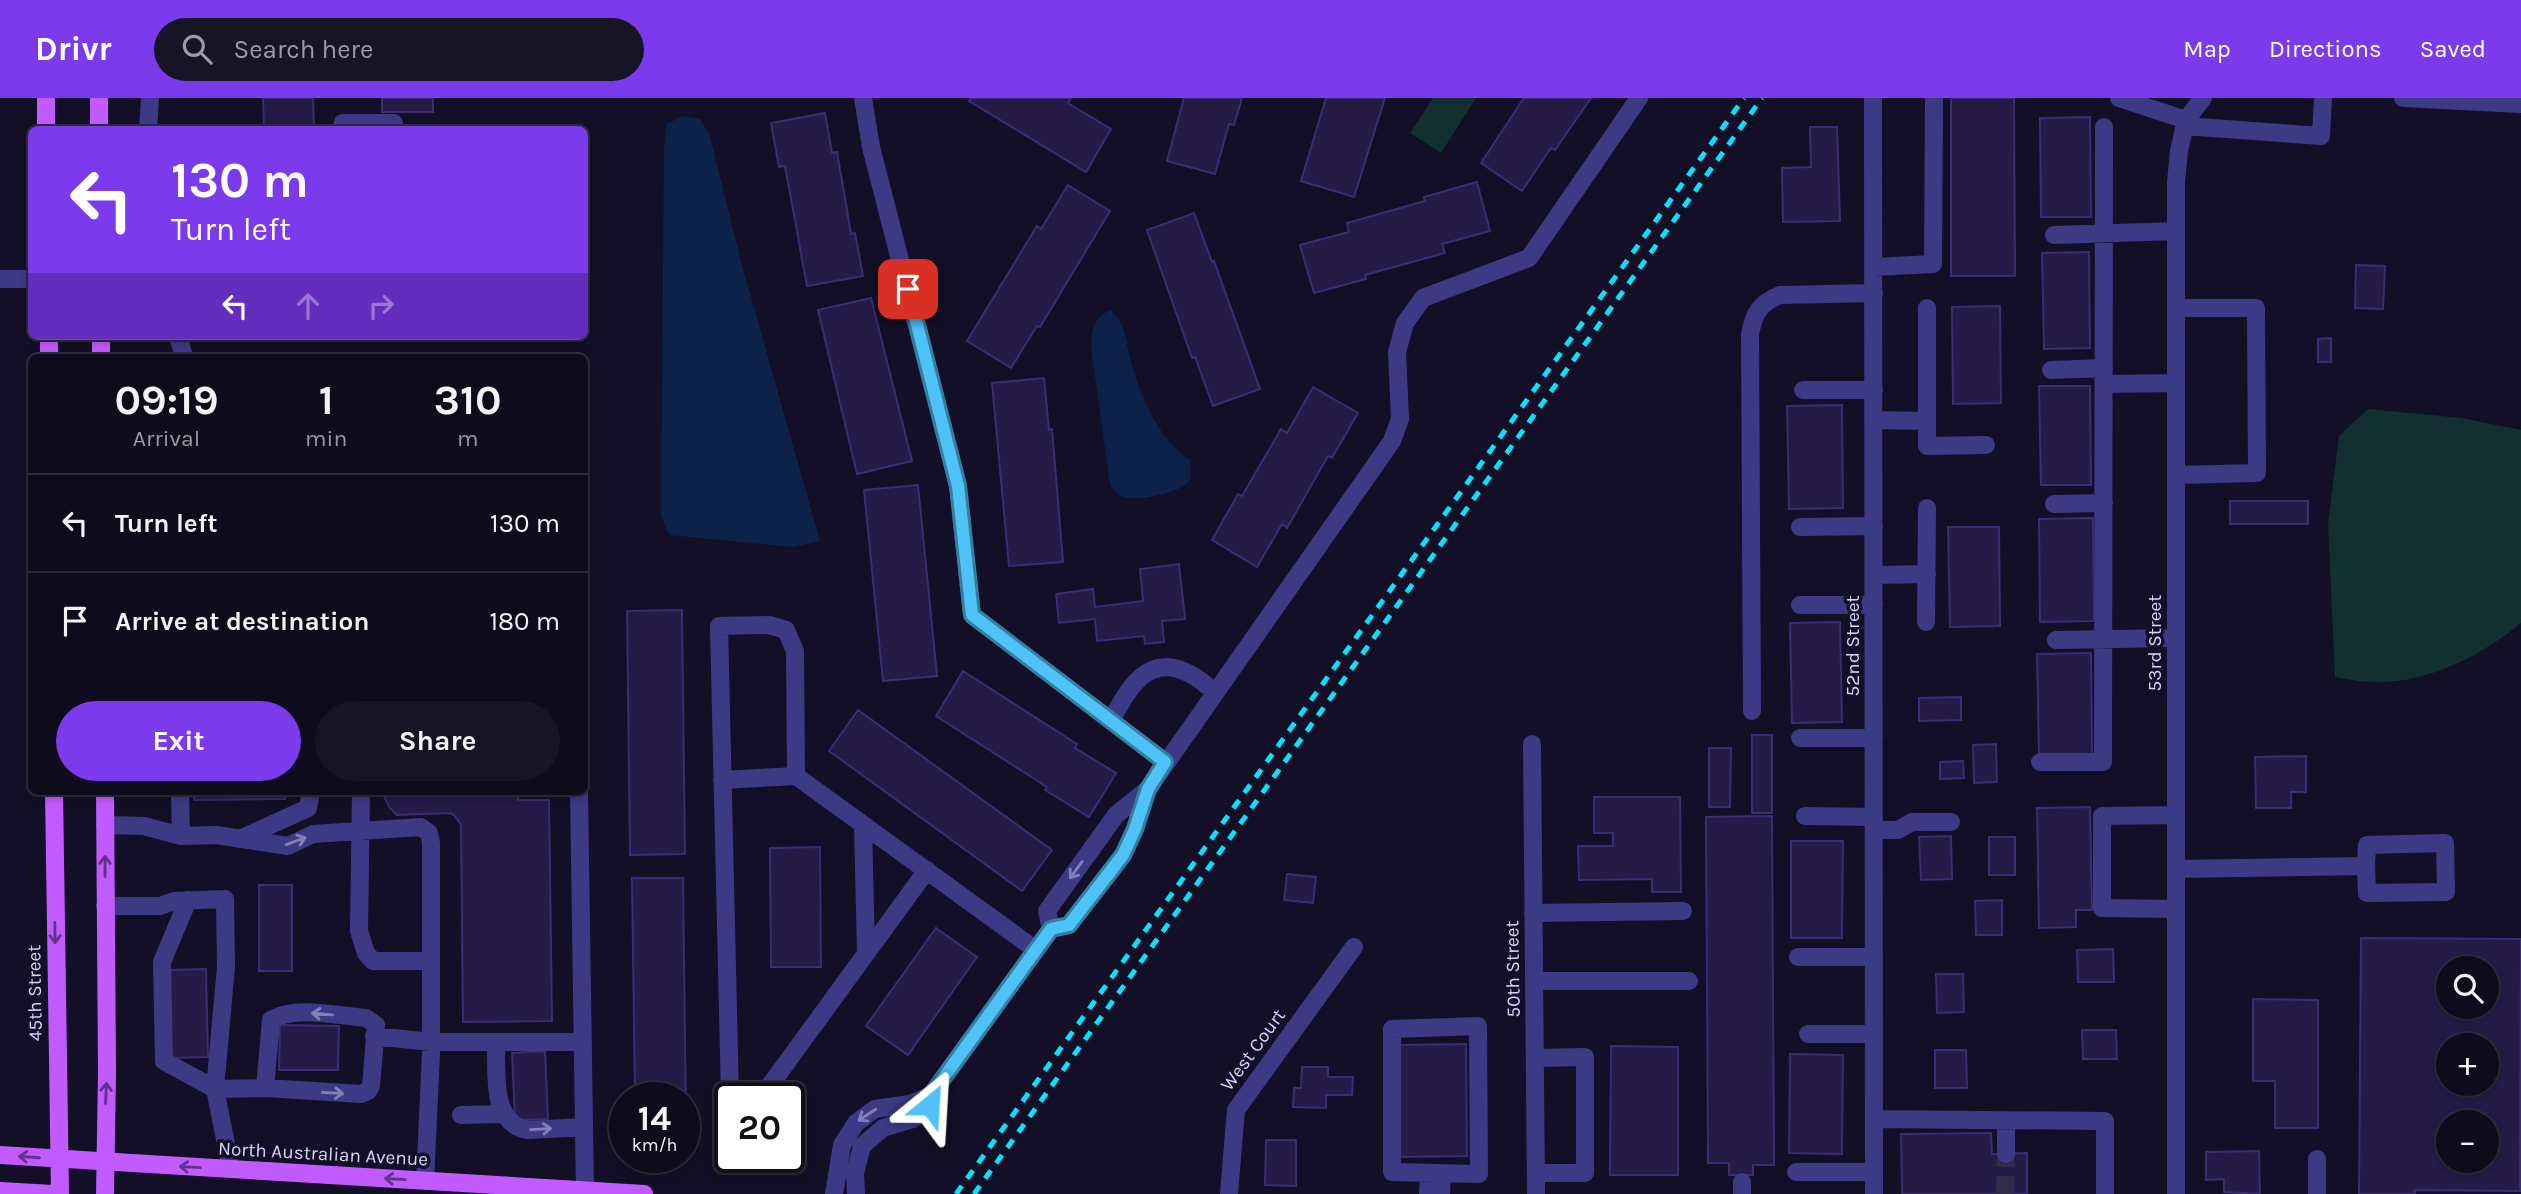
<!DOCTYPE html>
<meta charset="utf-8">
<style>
:root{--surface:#0e0b1c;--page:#171425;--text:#f1f3f6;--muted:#9b9ba3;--line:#2e2b3b;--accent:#7c3aed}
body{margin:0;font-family:Karla,sans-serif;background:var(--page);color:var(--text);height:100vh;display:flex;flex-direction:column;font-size:26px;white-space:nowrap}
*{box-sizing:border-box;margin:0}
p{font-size:23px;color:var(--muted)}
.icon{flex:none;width:38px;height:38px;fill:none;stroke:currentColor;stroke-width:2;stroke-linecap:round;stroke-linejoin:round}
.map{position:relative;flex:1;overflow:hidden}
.details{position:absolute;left:28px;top:256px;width:560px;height:441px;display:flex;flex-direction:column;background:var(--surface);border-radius:10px;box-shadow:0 4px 10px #0003,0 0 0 2px var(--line)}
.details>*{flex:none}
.hud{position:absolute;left:28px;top:28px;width:560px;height:214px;border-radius:10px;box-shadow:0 4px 10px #0003,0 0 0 2px var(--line);background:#7c3aed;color:#fff;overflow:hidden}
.fabs{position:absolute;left:2436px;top:858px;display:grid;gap:14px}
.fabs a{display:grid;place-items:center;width:63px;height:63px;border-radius:50%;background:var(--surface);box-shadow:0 4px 10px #0003,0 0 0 2px var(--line);font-size:35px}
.speed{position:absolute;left:609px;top:984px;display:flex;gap:14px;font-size:35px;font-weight:700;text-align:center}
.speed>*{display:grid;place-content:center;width:91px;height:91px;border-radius:50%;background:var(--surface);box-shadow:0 4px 10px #0003,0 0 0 2px var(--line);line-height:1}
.speed small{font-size:18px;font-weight:400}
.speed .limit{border:4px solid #111;border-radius:10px;background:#fff;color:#111}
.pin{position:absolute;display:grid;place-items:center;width:60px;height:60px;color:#fff;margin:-30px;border-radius:14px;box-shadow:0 4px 10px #0006}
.me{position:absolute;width:77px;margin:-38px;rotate:27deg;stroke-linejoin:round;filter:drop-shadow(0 0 5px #0008)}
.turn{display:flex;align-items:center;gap:24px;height:147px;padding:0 28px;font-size:32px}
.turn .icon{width:91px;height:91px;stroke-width:2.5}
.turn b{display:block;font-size:49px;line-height:60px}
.lanes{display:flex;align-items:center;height:66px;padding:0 28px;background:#0003;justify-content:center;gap:35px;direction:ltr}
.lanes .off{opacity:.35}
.eta{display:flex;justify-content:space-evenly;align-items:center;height:119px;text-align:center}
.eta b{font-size:42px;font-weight:700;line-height:49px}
.primary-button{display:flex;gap:14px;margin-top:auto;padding:14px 28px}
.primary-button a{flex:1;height:80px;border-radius:42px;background:var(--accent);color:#fff;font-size:28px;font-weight:700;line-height:80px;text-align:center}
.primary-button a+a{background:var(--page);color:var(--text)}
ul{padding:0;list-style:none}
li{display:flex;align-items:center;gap:21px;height:98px;padding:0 28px;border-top:2px solid var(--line)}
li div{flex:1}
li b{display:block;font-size:26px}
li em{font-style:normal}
header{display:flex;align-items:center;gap:42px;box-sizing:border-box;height:98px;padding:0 35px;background:var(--accent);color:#fff}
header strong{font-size:33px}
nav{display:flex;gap:38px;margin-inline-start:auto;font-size:24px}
.search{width:490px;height:63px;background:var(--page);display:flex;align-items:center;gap:18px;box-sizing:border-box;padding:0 24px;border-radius:38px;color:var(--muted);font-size:26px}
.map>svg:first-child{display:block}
.green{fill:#12302f}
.water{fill:#0c2248}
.building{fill:#241b47;stroke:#3b2d73;stroke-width:2;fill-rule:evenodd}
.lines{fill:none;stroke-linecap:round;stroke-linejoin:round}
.minor-tunnel{stroke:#312d47;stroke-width:18;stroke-dasharray:18 9;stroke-linecap:butt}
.minor{stroke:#3d3a85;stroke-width:18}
.major{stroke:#c25bff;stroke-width:18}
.rail{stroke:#00e5ff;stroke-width:5;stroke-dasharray:10 9;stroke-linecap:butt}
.oneway{stroke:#837fbc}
.oneway2{stroke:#623188}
.route-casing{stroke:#337fa1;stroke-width:18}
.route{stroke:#4fc3f7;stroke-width:12}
.labels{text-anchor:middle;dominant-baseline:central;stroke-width:7;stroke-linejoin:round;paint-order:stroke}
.street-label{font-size:19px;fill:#d9d4ff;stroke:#130f26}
</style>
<header>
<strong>Drivr</strong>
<div class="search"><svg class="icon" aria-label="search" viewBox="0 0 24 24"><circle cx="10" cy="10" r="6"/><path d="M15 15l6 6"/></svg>Search here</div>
<nav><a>Map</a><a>Directions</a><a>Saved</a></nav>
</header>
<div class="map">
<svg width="2521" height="1096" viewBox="0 0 2521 1096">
<rect width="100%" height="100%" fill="#130f26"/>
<path class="green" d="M 1433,0 L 1476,0 L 1441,55 L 1410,35 Z
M 2368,311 L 2462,320 L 2521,332 L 2521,525 C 2481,558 2427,586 2373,584 C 2360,584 2347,581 2335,579 L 2328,425 L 2339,338 Z"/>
<path class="water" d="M 683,18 L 700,21 L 710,38 L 742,167 L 820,443 L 793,449 L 669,437 L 661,418 L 664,48 L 667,26 Z
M 1110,212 C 1126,224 1125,242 1130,260 C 1140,297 1157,340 1190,362 C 1190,369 1192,378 1188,384 C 1179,395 1141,402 1128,400 C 1120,399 1114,393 1110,387 L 1091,250 C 1092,230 1092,222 1110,212 Z"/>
<path class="building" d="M 263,0 L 313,0 L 314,32 L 264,32 Z
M 382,0 L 433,0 L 433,14 L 382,14 Z
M 971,0 L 1071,0 L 1068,5 L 1111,31 L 1086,74 L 969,3 Z
M 1184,0 L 1242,0 L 1234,27 L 1229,26 L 1215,76 L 1167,63 Z
M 1326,0 L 1385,0 L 1354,99 L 1301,83 Z
M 1524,0 L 1591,0 L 1555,52 L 1551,50 L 1522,93 L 1481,65 Z
M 1951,0 L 2014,0 L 2015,178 L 1951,178 Z
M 825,15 L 832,55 L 837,54 L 851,136 L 855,135 L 863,178 L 807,188 L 785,68 L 779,69 L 771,25 Z
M 2090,19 L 2091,119 L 2041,119 L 2040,20 Z
M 1810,29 L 1837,29 L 1840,123 L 1783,124 L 1782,70 L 1811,69 Z
M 1477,84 L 1490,133 L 1442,146 L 1445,155 L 1365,177 L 1366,181 L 1314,195 L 1300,147 L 1349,134 L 1347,125 L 1425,103 L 1424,99 Z
M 1068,87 L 1110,113 L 1040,229 L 1037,228 L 1011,270 L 967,243 L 1037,128 L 1041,131 Z
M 1194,115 L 1212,164 L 1214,163 L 1260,291 L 1213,308 L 1195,259 L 1192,260 L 1147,132 Z
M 584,127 L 587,127 L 587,235 L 584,236 Z
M 2089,154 L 2090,250 L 2044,251 L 2042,155 Z
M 2356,167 L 2385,168 L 2383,211 L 2355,210 Z
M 871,200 L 912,363 L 857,376 L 818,212 Z
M 2000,208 L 2001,305 L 1953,306 L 1952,209 Z
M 2331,240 L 2331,264 L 2318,264 L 2318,241 Z
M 1044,280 L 1049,332 L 1052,331 L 1063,464 L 1009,468 L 992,285 Z
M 2039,288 L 2090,288 L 2091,387 L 2041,387 Z
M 1313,289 L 1358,315 L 1332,360 L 1328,358 L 1287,430 L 1282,426 L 1257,469 L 1212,442 L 1238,396 L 1242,398 L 1281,331 L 1287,335 Z
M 1842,307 L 1843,410 L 1789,411 L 1787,308 Z
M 918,387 L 937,578 L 883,583 L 864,392 Z
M 2230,403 L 2308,403 L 2308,426 L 2230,426 Z
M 2093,420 L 2094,523 L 2040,524 L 2039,421 Z
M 1948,429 L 1999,429 L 2000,528 L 1950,529 Z
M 1179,466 L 1185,521 L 1162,523 L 1164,544 L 1145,546 L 1144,538 L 1097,543 L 1095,521 L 1059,525 L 1056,496 L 1093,491 L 1095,509 L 1143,503 L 1140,471 Z
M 682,512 L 685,756 L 630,757 L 627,513 Z
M 1840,524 L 1842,624 L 1792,625 L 1790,525 Z
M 2091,555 L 2092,657 L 2039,658 L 2037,556 Z
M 963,573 L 1077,646 L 1075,650 L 1116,675 L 1089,719 L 1045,692 L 1047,689 L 936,618 Z
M 1961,599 L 1961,622 L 1919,623 L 1919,600 Z
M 858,612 L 1052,752 L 1022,793 L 829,653 Z
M 1752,637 L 1772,637 L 1772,715 L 1752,715 Z
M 1996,646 L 1997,684 L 1974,685 L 1973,647 Z
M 1709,650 L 1731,650 L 1730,709 L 1709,709 Z
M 2306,658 L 2306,694 L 2291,694 L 2291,710 L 2256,710 L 2255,659 Z
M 1963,663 L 1964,680 L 1940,681 L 1940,664 Z
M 194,693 L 285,693 L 285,701 L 194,702 Z
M 382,693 L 518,693 L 518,702 L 549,702 L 552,923 L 463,924 L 461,727 L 455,718 L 450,715 L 397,717 L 389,709 Z
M 1594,699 L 1680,699 L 1681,794 L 1652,794 L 1652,781 L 1579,782 L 1578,748 L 1613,748 L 1613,735 L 1594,735 Z
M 2090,709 L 2092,812 L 2076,812 L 2076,829 L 2039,830 L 2037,710 Z
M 1772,718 L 1774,1067 L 1753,1067 L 1753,1077 L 1729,1077 L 1729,1065 L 1708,1065 L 1706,719 Z
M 1951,738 L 1952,781 L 1921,782 L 1919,739 Z
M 1989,739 L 2015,739 L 2015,777 L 1989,777 Z
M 1791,743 L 1843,743 L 1842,840 L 1791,840 Z
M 820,749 L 821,869 L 771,869 L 770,750 Z
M 1287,776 L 1316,779 L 1313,805 L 1284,802 Z
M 632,780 L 683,780 L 686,1020 L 684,1020 L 684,999 L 635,999 Z
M 259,787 L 292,787 L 292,873 L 259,873 Z
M 2002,802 L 2002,837 L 1976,837 L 1975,803 Z
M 936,830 L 977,859 L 908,957 L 866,928 Z
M 2361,840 L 2521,841 L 2520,1093 L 2415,1092 L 2415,1096 L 2359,1096 ZM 2448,870 L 2487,870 L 2487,908 L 2448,908 ZM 2448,947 L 2487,947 L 2487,985 L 2448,985 ZM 2448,1024 L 2487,1024 L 2487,1062 L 2448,1062 Z
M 2113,851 L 2114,884 L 2078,884 L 2077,852 Z
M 206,871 L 208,959 L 171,960 L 169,872 Z
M 1936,876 L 1963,876 L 1964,914 L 1937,915 Z
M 2253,901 L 2318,902 L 2318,1030 L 2275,1030 L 2275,983 L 2253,983 Z
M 280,927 L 339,928 L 338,972 L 279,972 Z
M 2082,932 L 2116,932 L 2117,961 L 2083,961 Z
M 1466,946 L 1467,1058 L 1397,1059 L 1397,947 Z
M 1611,948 L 1678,949 L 1678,1077 L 1610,1077 Z
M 1935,952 L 1966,952 L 1967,990 L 1935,990 Z
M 545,953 L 548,1021 L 515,1022 L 512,955 Z
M 1790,956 L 1843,957 L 1842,1056 L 1789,1055 Z
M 1302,969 L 1328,969 L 1328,979 L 1353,979 L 1352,997 L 1326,997 L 1326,1010 L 1293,1009 L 1294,990 L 1301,990 Z
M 1991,1035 L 1992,1056 L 2027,1055 L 2027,1096 L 1902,1096 L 1901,1036 Z
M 1266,1042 L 1296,1042 L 1296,1088 L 1265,1087 Z
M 2259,1053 L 2260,1096 L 2224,1094 L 2224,1081 L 2206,1082 L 2206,1054 Z"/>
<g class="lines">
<path class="minor-tunnel" d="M 2005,1096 L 2006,1056"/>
<path class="minor" d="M 863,0 L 871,49 L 958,388 L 972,517 L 1165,664
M 1873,0 L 1874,1096
M 2119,0 L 2186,22
M 2403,0 L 2521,6
M 2185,28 L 2321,38 L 2323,0
M 148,32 L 150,0
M 341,32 L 343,25 L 394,25
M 2054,137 L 2176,133
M 1873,169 L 1933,166 L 1934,0
M 0,181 L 32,181
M 1927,210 L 1927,348 L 1986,347
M 2176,210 L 2256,210 L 2257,375 L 2176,377
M 178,238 L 184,259
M 2051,272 L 2104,270
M 2104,286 L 2176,285
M 1803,292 L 1874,292
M 1874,322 L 1927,323
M 2054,406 L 2104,405
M 1800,429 L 1874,428
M 1874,477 L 1927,476
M 1800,507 L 1874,507
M 1926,524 L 1927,410
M 2056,542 L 2176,540
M 1752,613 L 1750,236 C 1754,215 1760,205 1780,197 L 1874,195
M 1111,623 C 1127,593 1147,554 1188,575 C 1198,579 1207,588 1215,594
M 1800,640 L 1874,640
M 1532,646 L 1536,1096
M 2040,664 L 2103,664 L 2104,29
M 722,682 L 796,678
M 180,693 L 181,738
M 361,693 L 359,833 L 366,855 L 373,863 L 431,863
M 579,693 L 585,1096
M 2176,717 L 2102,718 L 2102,810 L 2176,811
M 1805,718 L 1874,719
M 105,727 L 144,728 L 181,738 L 216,737 L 288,748 L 313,736 L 421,729 L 429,735 L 431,745 L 431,955 L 425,1083
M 863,727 L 866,855
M 1874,732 L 1898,732 L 1912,724 L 1951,724
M 240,741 L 308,710 L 311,693
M 2176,771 L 2366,768 L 2367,795 L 2446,794 L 2445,745 L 2367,747 L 2366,768
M 105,808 L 160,808 L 174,803 L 225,801 L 226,869 L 215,991 L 164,963 L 162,864 L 188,802
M 1533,815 L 1683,813
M 1051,831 L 1047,813 L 1116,717 L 1148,691
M 1798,859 L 1874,859
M 1534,883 L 1689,883
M 1478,928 L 1479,1076 L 1392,1074 L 1392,931 Z
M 1808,936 L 1874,936
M 374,938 L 431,944 L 583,944
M 496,944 C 497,973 490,1026 528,1032 L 584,1029
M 1535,960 L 1585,959 L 1585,1075 L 1536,1075
M 730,999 L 719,528 L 769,527 L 786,532 L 795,553 L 796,678 L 1036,852
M 737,999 L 763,997 L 927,772
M 461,1017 L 503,1016
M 1874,1021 L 2105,1023 L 2105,1096
M 2006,1056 L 2006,1022
M 2317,1061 L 2317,1096
M 231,1071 L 215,991 L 265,990 L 361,996 L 368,993 L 371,988 L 376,927 L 366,920 C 339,918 295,907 271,922 L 265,990
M 1796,1074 L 1874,1074
M 1742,1084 L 1742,1096
M 834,1096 L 842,1047 L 856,1025 L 875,1011 L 910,1006 L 931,997
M 856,1096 L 855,1075 L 862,1048 L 883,1030 L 913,1021 L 930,1007 L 931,997 L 1051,831 L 1069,827 L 1123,757 L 1135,731 L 1148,691 L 1392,343 L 1400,321 L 1397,254 L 1405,225 L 1423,200 L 1529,160 L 1639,0
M 1229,1096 L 1236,1012 L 1354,849
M 1428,1096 L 1429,1076
M 1441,1096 L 1442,1076
M 2176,1096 L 2176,84 L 2179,53 L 2186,22 L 2203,0"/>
<path class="major" d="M 46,0 L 46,32
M 99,0 L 99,32
M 49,238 L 49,259
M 101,238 L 101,259
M 54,693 L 60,1096
M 105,693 L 107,975 L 105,1096
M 0,1057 L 644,1096
M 0,1093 L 53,1096"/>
<path class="rail" d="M 956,1096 L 1744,0
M 974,1096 L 1762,0"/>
</g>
<defs><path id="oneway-shaft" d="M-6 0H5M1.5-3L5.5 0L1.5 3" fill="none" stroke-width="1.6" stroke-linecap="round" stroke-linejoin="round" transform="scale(1.75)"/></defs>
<g class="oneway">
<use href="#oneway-shaft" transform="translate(296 743) rotate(-20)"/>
<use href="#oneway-shaft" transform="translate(1076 772) rotate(126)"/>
<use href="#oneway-shaft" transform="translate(322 916) rotate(-175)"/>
<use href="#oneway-shaft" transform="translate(333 995) rotate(3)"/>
<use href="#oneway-shaft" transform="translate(867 1017) rotate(147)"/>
<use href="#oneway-shaft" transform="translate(541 1031) rotate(-3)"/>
</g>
<g class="oneway2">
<use href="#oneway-shaft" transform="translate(105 768) rotate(-90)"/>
<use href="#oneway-shaft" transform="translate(55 835) rotate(89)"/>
<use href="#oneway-shaft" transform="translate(106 995) rotate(-88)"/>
<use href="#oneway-shaft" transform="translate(29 1059) rotate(-176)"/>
<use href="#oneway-shaft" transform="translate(190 1069) rotate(-177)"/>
<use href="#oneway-shaft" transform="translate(395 1081) rotate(-177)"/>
</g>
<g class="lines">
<g class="route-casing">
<path id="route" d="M 908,191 L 958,388 L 972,517 L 1165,664 L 1148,691 L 1135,731 L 1123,757 L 1069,827 L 1051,831 L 931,997 L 930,1007"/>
</g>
<use href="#route" class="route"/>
</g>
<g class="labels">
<g class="street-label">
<text transform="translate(2155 545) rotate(-90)">53rd Street</text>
<text transform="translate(1853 548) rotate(-90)">52nd Street</text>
<text transform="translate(1513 871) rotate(-91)">50th Street</text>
<text transform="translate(35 895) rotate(-91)">45th Street</text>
<text transform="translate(1253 952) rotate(-54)">West Court</text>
<text transform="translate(323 1056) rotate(3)">North Australian Avenue</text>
</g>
</g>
</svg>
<div class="fabs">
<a><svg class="icon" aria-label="search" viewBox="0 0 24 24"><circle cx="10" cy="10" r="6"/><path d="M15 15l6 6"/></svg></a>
<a>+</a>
<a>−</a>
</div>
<div class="speed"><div>14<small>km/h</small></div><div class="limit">20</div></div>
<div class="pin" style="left:908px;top:191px;background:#d93025"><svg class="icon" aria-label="arrive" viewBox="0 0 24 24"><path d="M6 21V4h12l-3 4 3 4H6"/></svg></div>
<svg class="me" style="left:930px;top:1007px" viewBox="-20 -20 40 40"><path d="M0-17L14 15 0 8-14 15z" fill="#4fc3f7" stroke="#fff" stroke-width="4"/></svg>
<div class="hud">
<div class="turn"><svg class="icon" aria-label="left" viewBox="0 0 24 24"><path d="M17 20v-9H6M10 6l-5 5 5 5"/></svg><div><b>130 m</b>Turn left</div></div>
<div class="lanes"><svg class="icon" aria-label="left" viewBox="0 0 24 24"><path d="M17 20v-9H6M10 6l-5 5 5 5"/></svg><svg class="icon off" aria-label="ahead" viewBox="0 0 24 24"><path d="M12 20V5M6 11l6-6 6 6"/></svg><svg class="icon off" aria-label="right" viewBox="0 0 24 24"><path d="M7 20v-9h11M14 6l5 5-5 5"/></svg></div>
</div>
<section class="details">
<div class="eta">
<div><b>09:19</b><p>Arrival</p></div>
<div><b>1</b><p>min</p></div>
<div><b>310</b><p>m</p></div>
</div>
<ul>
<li><svg class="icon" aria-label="left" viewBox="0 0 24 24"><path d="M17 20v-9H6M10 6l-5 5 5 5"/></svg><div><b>Turn left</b></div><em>130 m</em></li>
<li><svg class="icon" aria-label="arrive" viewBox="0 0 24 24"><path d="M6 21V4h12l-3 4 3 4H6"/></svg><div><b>Arrive at destination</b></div><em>180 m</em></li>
</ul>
<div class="primary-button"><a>Exit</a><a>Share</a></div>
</section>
</div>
